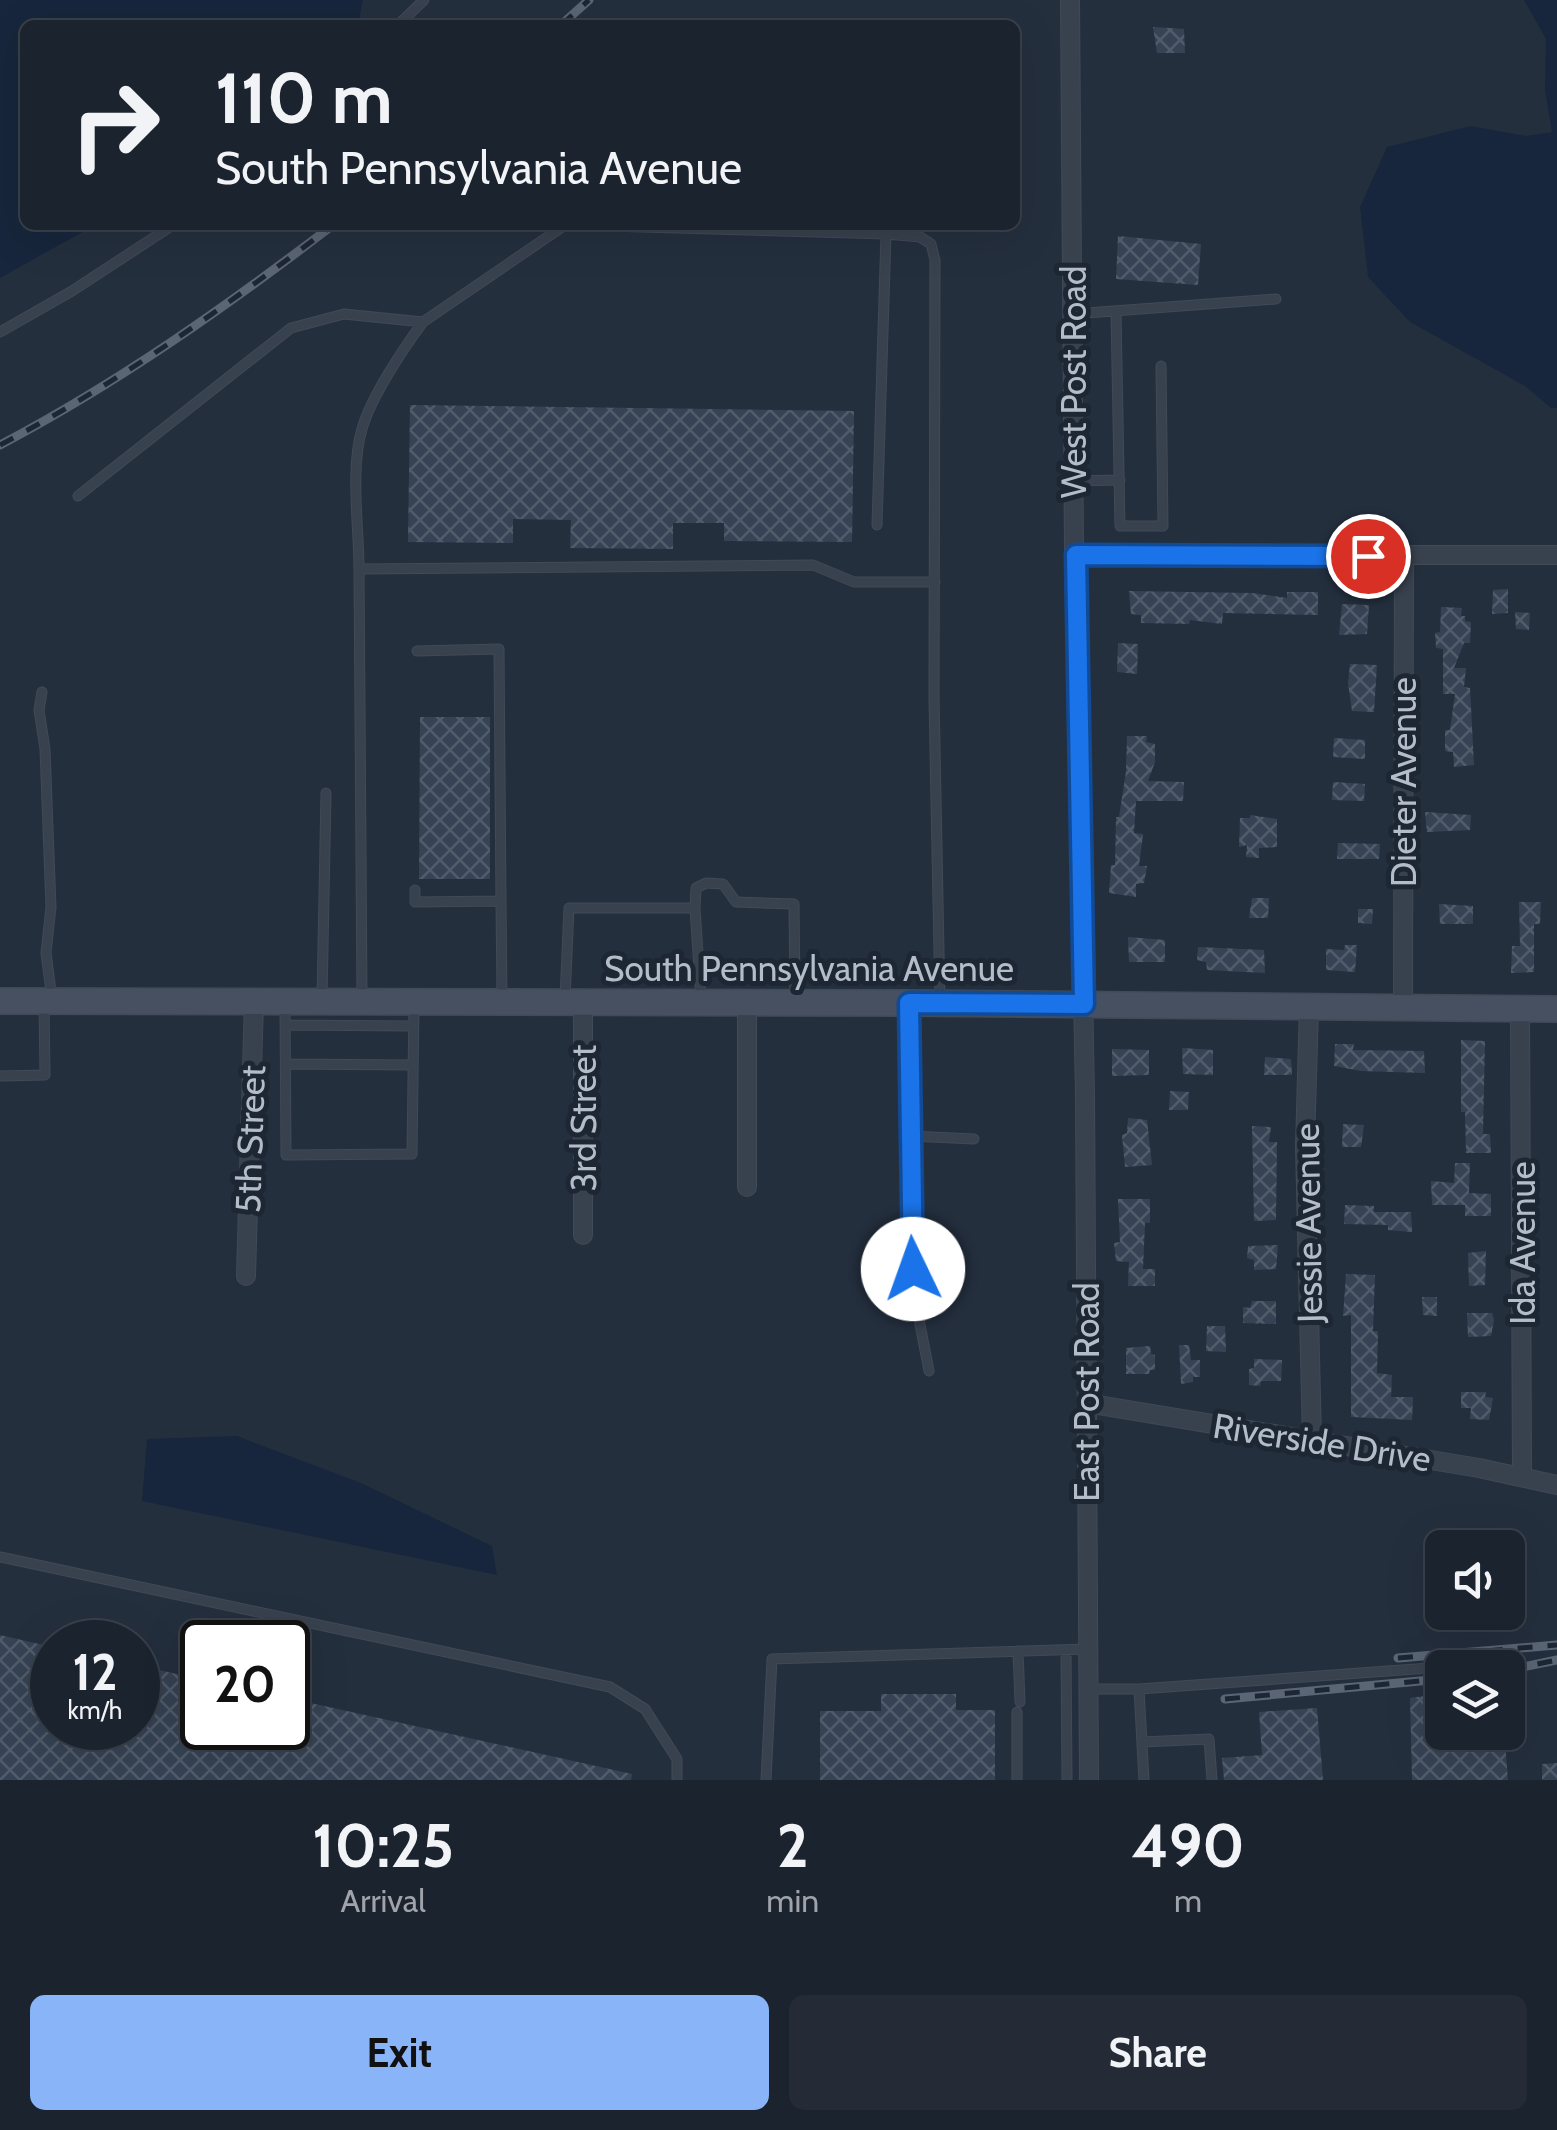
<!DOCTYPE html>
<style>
:root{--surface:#1b232e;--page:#242b36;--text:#f1f3f6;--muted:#a0a4aa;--line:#39404a;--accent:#8ab4f8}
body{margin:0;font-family:Cabin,sans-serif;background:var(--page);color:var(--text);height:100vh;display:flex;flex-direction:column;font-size:38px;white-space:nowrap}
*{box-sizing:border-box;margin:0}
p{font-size:32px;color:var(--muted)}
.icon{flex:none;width:55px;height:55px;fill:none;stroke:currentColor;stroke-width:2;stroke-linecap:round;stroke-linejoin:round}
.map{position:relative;height:1780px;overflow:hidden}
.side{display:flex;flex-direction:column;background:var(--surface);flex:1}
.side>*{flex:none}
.banner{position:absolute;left:20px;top:20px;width:1000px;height:210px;border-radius:15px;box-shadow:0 10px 40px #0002,0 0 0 2px var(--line);background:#1b232e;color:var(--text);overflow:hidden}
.fabs{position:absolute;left:1425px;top:1530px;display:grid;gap:20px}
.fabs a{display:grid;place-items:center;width:100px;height:100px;border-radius:15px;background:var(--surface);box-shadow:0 10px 40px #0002,0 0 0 2px var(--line);font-size:50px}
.speed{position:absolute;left:30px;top:1620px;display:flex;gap:20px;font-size:50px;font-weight:700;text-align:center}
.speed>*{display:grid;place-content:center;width:130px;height:130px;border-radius:50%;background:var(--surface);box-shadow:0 10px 40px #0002,0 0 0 2px var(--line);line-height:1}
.speed small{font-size:25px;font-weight:400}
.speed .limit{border:5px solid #111;border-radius:15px;background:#fff;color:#111}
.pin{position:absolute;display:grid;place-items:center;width:85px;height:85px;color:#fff;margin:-42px;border:5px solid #fff;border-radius:50%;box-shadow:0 2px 10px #0007}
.me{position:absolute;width:110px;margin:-55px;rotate:357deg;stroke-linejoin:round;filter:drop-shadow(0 0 8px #0008)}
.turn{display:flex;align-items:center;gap:35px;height:210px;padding:0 30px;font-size:45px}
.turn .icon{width:130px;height:130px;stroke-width:2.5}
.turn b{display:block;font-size:70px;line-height:85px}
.eta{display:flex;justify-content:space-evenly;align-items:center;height:170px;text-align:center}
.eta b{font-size:60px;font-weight:800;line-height:70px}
.primary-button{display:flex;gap:20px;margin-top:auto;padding:20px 30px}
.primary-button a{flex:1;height:115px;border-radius:15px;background:var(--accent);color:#111;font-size:40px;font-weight:800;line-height:115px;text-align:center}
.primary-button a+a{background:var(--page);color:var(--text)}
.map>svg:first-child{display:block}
.water{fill:#17263c}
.building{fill:url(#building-cross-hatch)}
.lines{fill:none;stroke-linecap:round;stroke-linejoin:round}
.lane-casing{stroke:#414a57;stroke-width:11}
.street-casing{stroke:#414a57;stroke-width:20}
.secondary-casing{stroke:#414a57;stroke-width:28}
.lane{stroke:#38414e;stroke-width:9}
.street{stroke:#38414e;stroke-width:18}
.secondary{stroke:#465061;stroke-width:25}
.rail-casing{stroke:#5a6575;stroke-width:9}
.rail{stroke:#1d2633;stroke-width:5;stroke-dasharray:15;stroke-linecap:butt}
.route-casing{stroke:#114b97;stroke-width:25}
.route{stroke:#1a73e8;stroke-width:18}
.labels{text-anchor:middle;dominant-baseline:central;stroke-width:10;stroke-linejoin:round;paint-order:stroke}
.street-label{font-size:35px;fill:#b4bcc9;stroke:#1d2633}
</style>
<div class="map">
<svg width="1557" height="1780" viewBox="0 0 1557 1780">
<defs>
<pattern id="building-cross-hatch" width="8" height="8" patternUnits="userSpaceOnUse" patternTransform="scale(2.5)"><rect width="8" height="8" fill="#364354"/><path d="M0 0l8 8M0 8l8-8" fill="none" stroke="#515c6b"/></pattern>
</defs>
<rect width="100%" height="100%" fill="#242f3e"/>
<path class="water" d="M 0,0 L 363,0 L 358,25 L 25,25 L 25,225 L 95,225 L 0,278 Z
M 1524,0 L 1557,0 L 1557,408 L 1551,408 L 1525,386 L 1410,322 L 1368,277 L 1360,207 L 1387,147 L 1470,126 L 1526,136 L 1552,132 L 1545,91 L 1546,39 Z
M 237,1436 L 361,1483 L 492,1546 L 497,1575 L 142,1501 L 147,1439 Z"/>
<path class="building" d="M 1153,27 L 1184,29 L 1185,53 L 1157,53 Z
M 1118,236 L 1201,244 L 1198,285 L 1116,279 Z
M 410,405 L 854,411 L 852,542 L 724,541 L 724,523 L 673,523 L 673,549 L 570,548 L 571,520 L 513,519 L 513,543 L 408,542 Z
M 1508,589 L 1508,613 L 1492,614 L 1493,590 Z
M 1129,591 L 1252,593 L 1287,598 L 1287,592 L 1318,592 L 1318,615 L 1223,613 L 1222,624 L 1190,620 L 1189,624 L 1141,623 L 1141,615 L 1131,614 Z
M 1342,604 L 1369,605 L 1367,634 L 1339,635 Z
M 1441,607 L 1462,608 L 1461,616 L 1465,616 L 1465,621 L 1471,622 L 1470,643 L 1464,643 L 1454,668 L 1466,668 L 1464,687 L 1470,688 L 1474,765 L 1454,767 L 1453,752 L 1445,751 L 1445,730 L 1450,730 L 1455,694 L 1443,694 L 1443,649 L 1436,648 L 1435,633 L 1440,632 Z
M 1515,612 L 1530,613 L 1529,630 L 1516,629 Z
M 1118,643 L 1138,644 L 1137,674 L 1117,672 Z
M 1350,664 L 1377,665 L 1374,712 L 1352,711 L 1348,683 Z
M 420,717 L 490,717 L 490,879 L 419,879 Z
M 1127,736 L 1147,736 L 1146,742 L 1155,744 L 1155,762 L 1148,781 L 1184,782 L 1183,801 L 1136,801 L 1134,833 L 1143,834 L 1139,866 L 1147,866 L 1144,883 L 1136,884 L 1136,897 L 1109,893 L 1111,865 L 1115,865 L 1116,817 L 1119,817 L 1126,771 Z
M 1334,738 L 1365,740 L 1365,759 L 1333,757 Z
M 1333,782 L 1365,784 L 1364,801 L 1332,800 Z
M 1425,812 L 1471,815 L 1470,830 L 1427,832 Z
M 1250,815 L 1277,819 L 1277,847 L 1259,848 L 1259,858 L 1246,857 L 1247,845 L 1239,847 L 1240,818 L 1250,818 Z
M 1338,843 L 1380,844 L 1379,859 L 1337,859 Z
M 1252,898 L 1269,898 L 1268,918 L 1249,918 Z
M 1519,902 L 1541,902 L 1540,924 L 1534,924 L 1534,972 L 1511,973 L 1512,946 L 1520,946 Z
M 1439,904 L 1473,906 L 1473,924 L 1440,924 Z
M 1358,909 L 1373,909 L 1372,924 L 1358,923 Z
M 1128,937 L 1165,940 L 1165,962 L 1129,962 Z
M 1345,945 L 1357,945 L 1355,972 L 1326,970 L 1326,949 L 1344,950 Z
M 1198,947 L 1264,950 L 1265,973 L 1207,970 L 1206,962 L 1197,960 Z
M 1461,1040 L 1485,1041 L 1483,1134 L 1490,1134 L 1491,1153 L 1466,1153 L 1465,1112 L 1461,1112 Z
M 1335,1044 L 1354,1044 L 1353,1050 L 1424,1051 L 1425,1073 L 1361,1071 L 1334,1066 Z
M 1182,1048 L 1213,1050 L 1213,1075 L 1183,1074 Z
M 1112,1049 L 1149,1050 L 1149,1075 L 1112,1076 Z
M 1265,1057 L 1291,1059 L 1292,1075 L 1264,1075 Z
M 1170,1091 L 1189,1092 L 1188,1110 L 1169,1110 Z
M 1128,1118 L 1147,1120 L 1152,1165 L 1125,1167 L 1122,1135 L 1127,1133 Z
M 1343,1124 L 1364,1125 L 1361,1147 L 1342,1147 Z
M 1252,1126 L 1271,1127 L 1269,1142 L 1277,1142 L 1276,1220 L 1254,1221 Z
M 1455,1163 L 1470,1163 L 1469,1193 L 1491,1194 L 1491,1216 L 1465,1216 L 1465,1205 L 1432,1205 L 1431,1181 L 1454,1183 Z
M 1118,1199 L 1150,1199 L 1150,1223 L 1145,1223 L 1143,1269 L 1155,1269 L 1155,1286 L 1128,1286 L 1129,1262 L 1116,1261 L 1114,1243 L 1120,1242 Z
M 1345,1205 L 1374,1206 L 1374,1212 L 1411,1212 L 1412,1232 L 1388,1230 L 1388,1225 L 1344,1224 Z
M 1278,1245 L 1276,1269 L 1254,1270 L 1254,1260 L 1247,1258 L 1248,1246 Z
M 1486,1251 L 1485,1285 L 1469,1286 L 1468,1253 Z
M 1346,1274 L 1375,1275 L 1373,1331 L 1378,1331 L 1377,1373 L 1392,1375 L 1391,1397 L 1413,1397 L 1412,1420 L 1351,1417 L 1351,1315 L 1343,1316 Z
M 1422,1297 L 1437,1297 L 1437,1316 L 1423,1315 Z
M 1252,1301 L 1276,1301 L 1276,1324 L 1243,1323 L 1243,1307 L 1250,1308 Z
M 1467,1313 L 1492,1313 L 1494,1320 L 1491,1336 L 1468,1337 Z
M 1207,1326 L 1225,1326 L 1226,1352 L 1206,1351 Z
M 1179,1345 L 1189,1345 L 1191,1360 L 1200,1360 L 1200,1377 L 1193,1377 L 1193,1382 L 1181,1384 Z
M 1150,1346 L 1151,1354 L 1155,1355 L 1155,1370 L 1150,1370 L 1149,1374 L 1126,1374 L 1126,1348 Z
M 1254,1359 L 1282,1360 L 1281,1381 L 1261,1381 L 1260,1386 L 1249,1385 L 1249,1369 L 1254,1368 Z
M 1461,1392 L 1486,1392 L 1485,1397 L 1493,1398 L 1489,1420 L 1470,1419 L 1471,1408 L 1461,1408 Z
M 0,1635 L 52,1647 L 52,1728 L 138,1728 L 138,1665 L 202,1680 L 202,1728 L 288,1728 L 288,1698 L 632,1774 L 631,1780 L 0,1780 Z
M 881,1694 L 956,1694 L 956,1710 L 995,1710 L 995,1780 L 820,1780 L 820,1711 L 881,1711 Z
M 1431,1695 L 1434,1748 L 1505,1741 L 1508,1780 L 1412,1780 L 1410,1698 Z
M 1317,1708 L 1323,1780 L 1224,1780 L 1222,1758 L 1262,1755 L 1259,1712 Z
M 1557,1763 L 1557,1780 L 1542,1780 L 1542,1764 Z"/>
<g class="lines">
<g class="lane-casing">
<path id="lane" d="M 398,25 L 424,0
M 571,225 L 886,234 L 920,237 L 931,244 L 935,260 L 934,698 L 940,1002
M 1116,312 L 1120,526 L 1163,526 L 1161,366
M 1073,314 L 1276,299
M 0,332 L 72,291 L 173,225
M 1073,481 L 1120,480
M 78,496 L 291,328 L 344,314 L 423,322 L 565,225
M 877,525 L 886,234
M 359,569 C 359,527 350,469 362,429 C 371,397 403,349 423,322
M 42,692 L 39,710 L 45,749 L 51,907 L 46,953 L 52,999
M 415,890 L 415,902 L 501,901 L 499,649 L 417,651
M 501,901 L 502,998
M 695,908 L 696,888 L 706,883 L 723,884 L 736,902 L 794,904 L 795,998
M 322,998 L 326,793
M 362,998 L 359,569 L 813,565 L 854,582 L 935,582
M 565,999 L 569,908 L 695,908 L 701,999
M 285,1006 L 286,1155 L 412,1154 L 414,1004
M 285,1025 L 413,1026
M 286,1064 L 413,1065
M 0,1076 L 45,1075 L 44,1002
M 910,1136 L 974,1139
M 911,1239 L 915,1299 L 929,1371
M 0,1557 L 610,1687 L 645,1709 L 677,1759 L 677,1780
M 1066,1650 L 1067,1780
M 1018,1651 L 1020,1702
M 1089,1689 L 1139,1689 L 1144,1780
M 1139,1689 L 1485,1664
M 1142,1742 L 1209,1739 L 1212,1780
M 766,1780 L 772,1659 L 1088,1649
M 1017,1780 L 1017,1712"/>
</g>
<g class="street-casing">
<path id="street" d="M 1070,0 L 1074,551 L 1085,1093 L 1089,1780
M 1076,555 L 1557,555
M 583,1002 L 583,1235
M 747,1002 L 747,1187
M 909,1003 L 911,1239
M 1309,1006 L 1305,1146 L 1312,1440
M 1403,1007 L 1404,556
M 1520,1009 L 1522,1477
M 246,1276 L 254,1001
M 1086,1403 L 1479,1468 L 1557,1485"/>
</g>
<g class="secondary-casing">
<path id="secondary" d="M 0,1001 L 909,1003 L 1557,1009"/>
</g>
<use href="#lane" class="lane"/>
<use href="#street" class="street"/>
<use href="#secondary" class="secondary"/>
<g class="rail-casing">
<path id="rail" d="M 561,25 L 589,0
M 0,445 C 118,383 227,306 333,225
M 1398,1658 L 1557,1645
M 1508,1670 L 1557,1660
M 1225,1699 L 1442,1679"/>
</g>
<use href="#rail" class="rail"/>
</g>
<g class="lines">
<g class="route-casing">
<path id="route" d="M 913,1269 L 909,1003 L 1084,1004 L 1076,555 L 1368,556"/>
</g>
<use href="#route" class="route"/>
</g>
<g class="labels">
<g class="street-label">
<text transform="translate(1073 382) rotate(-90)">West Post Road</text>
<text transform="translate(1403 782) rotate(-90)">Dieter Avenue</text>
<text x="809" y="968">South Pennsylvania Avenue</text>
<text transform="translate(583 1118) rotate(-90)">3rd Street</text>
<text transform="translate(250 1139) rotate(-88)">5th Street</text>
<text transform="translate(1308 1223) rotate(-91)">Jessie Avenue</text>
<text transform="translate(1522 1243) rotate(-90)">Ida Avenue</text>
<text transform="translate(1086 1392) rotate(-90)">East Post Road</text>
<text transform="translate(1322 1442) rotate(9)">Riverside Drive</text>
</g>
</g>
</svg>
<div class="fabs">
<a><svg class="icon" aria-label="sound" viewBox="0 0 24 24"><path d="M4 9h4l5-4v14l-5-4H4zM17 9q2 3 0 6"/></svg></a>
<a><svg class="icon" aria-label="layers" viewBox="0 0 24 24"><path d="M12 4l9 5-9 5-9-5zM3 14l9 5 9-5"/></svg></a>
</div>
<div class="speed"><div>12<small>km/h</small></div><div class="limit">20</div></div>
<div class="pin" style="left:1368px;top:556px;background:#d93025"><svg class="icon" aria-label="arrive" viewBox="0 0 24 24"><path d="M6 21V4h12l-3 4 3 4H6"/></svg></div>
<svg class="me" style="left:913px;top:1269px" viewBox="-20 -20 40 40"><circle r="19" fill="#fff"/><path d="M0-13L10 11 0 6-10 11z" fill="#1a73e8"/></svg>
<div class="banner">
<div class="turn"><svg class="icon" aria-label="right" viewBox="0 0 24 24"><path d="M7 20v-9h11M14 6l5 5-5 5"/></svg><div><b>110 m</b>South Pennsylvania Avenue</div></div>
</div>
</div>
<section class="side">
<div class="eta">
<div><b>10:25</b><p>Arrival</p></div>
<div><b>2</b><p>min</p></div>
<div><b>490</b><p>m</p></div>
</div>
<div class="primary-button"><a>Exit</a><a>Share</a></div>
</section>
